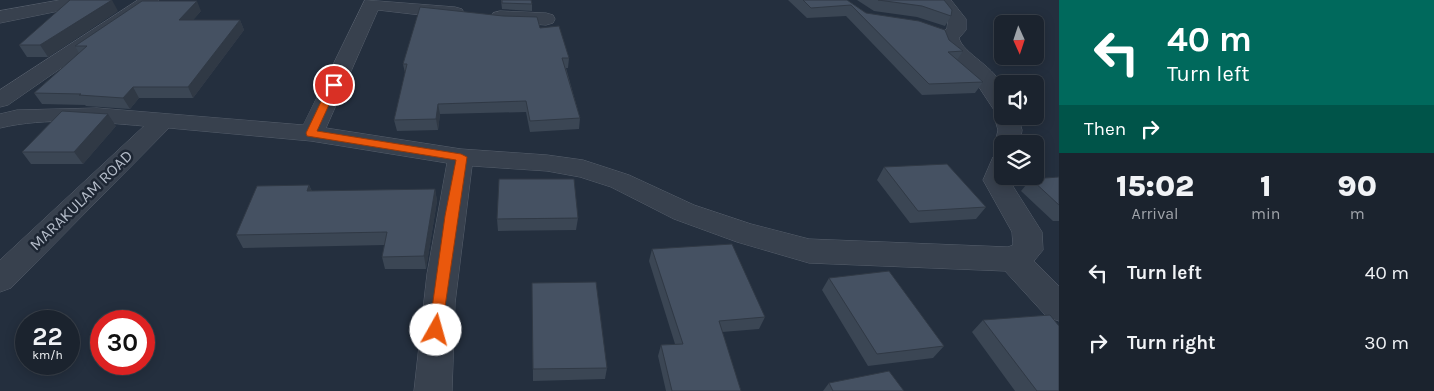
<!DOCTYPE html>
<style>
:root{--surface:#1b232e;--page:#242b36;--text:#f1f3f6;--muted:#a0a4aa;--line:#39404a}
body{margin:0;font-family:Karla,sans-serif;background:var(--page);color:var(--text);height:100vh;display:flex;flex-direction:column;font-size:19px;white-space:nowrap}
*{box-sizing:border-box;margin:0}
p{font-size:16px;color:var(--muted)}
.icon{flex:none;width:28px;height:28px;fill:none;stroke:currentColor;stroke-width:2;stroke-linecap:round;stroke-linejoin:round}
.map{position:relative;flex:1;overflow:hidden}
.details{display:flex;flex-direction:column;background:var(--surface);width:375px}
.details>*{flex:none}
.top-card{background:#00695c;color:#fff;overflow:hidden}
.needle{width:32px;rotate:177deg}
.tools{position:absolute;left:994px;top:15px;display:grid;gap:10px}
.tools a{display:grid;place-items:center;width:50px;height:50px;border-radius:8px;background:var(--surface);box-shadow:0 2px 12px #0003,0 0 0 1px var(--line);font-size:25px}
.speed{position:absolute;left:15px;top:310px;display:flex;gap:10px;font-size:25px;font-weight:700;text-align:center}
.speed>*{display:grid;place-content:center;width:65px;height:65px;border-radius:50%;background:var(--surface);box-shadow:0 2px 12px #0003,0 0 0 1px var(--line);line-height:1}
.speed small{font-size:12px;font-weight:400}
.speed .limit{border:8px solid #d22;background:#fff;color:#111}
.pin{position:absolute;display:grid;place-items:center;width:42px;height:42px;color:#fff;margin:-21px;border:2px solid #fff;border-radius:50%;box-shadow:0 1px 5px #0007}
.me{position:absolute;width:55px;margin:-28px;rotate:7deg;stroke-linejoin:round;filter:drop-shadow(0 0 4px #0008)}
.turn{display:flex;align-items:center;gap:18px;height:105px;padding:0 25px;font-size:22px}
.turn .icon{width:65px;height:65px;stroke-width:2.5}
.turn b{display:block;font-size:35px;line-height:42px}
.then{display:flex;align-items:center;height:48px;padding:0 25px;background:#0003;gap:10px;font-size:19px}
.eta{display:flex;justify-content:space-evenly;align-items:center;height:85px;text-align:center}
.eta b{font-size:30px;font-weight:800;line-height:35px}
ul{padding:0;list-style:none}
li{display:flex;align-items:center;gap:15px;height:70px;padding:0 25px}
li div{flex:1}
li b{display:block;font-size:19px}
li em{font-style:normal}
main{display:flex;flex:1;min-height:0}
.map>svg:first-child{display:block}
.lines{fill:none;stroke-linecap:round;stroke-linejoin:round}
.minor-casing{stroke:#565f6c;stroke-width:1}
.minor{fill:#38414e;fill-rule:evenodd}
.wall{fill:#3b4654}
.shaded-wall{fill:#303945}
.building{fill:#455162;stroke:#303945}
.route{fill:#ea580c;stroke:#983908}
.labels{text-anchor:middle;dominant-baseline:central;stroke-width:5;stroke-linejoin:round;paint-order:stroke}
.street-label{font-size:16px;fill:#b4bcc9;stroke:#1d2633}
</style>
<main>
<div class="map">
<svg width="1059" height="391" viewBox="0 0 1059 391">
<rect width="100%" height="100%" fill="#242f3e"/>
<g class="lines">
<g class="minor-casing">
<path id="minor" d="M 60,0 L 97,0 L 94,4 L 88,5 L 0,23 L 0,11 Z
M 138,0 L 159,0 L 8,105 L 0,107 L 0,90 Z
M 365,0 L 455,7 L 462,9 L 464,13 L 462,17 L 455,19 L 378,10 L 326,128 L 461,149 L 547,155 L 583,160 L 629,175 L 694,205 L 751,224 L 809,239 L 1008,247 L 1013,245 L 1012,232 L 983,180 L 993,157 L 1002,155 L 1002,176 L 1011,176 L 1009,180 L 1042,232 L 1043,250 L 1034,261 L 1059,286 L 1059,321 L 1047,317 L 1005,271 L 809,263 L 737,242 L 674,219 L 611,187 L 580,177 L 547,171 L 472,166 L 455,303 L 452,391 L 414,391 L 427,274 L 447,163 L 311,141 L 169,128 L 11,288 L 0,292 L 0,260 L 144,126 C 97,122 46,117 0,128 L 0,114 L 17,110 L 97,108 L 303,125 Z
M 932,0 L 951,0 L 966,19 L 966,30 L 959,38 C 963,54 998,68 1002,88 C 1004,97 1002,108 1002,116 L 1018,116 L 1022,130 L 1020,144 L 1002,144 L 1002,151 L 998,150 L 995,144 L 998,130 L 994,116 L 998,111 L 994,110 L 967,69 L 944,50 L 939,37 L 947,28 L 948,20 Z
M 500,11 L 546,13 L 553,15 L 555,19 L 553,23 L 546,25 L 493,21 L 491,17 L 493,13 Z"/>
</g>
<use href="#minor" class="minor"/>
</g>
<path class="wall" d="M 501,0 L 531,0 L 532,4 L 532,11 L 502,9 Z
M 788,0 L 847,0 L 866,13 L 949,40 L 963,51 L 957,60 L 983,82 L 975,93 L 922,95 L 846,16 L 807,18 Z
M 857,0 L 944,0 L 951,16 L 945,26 L 917,17 L 874,11 Z
M 118,11 L 48,57 L 27,57 L 19,45 Z
M 201,11 L 193,20 L 240,20 L 244,30 L 193,98 L 139,98 L 130,109 L 86,106 L 85,105 L 42,104 L 34,93 L 79,53 L 75,46 Z
M 540,28 L 569,58 L 568,68 L 566,68 L 580,118 L 579,129 L 530,132 L 526,112 L 440,114 L 438,130 L 397,131 L 394,120 L 405,73 L 403,64 Z
M 116,126 L 83,164 L 31,164 L 22,152 Z
M 884,167 L 986,207 L 976,219 L 910,223 L 877,180 Z
M 1059,177 L 1059,221 L 1053,221 L 1021,191 L 1031,179 Z
M 309,185 L 312,191 L 435,189 L 437,201 L 426,269 L 385,269 L 382,257 L 385,245 L 243,248 L 236,235 Z
M 578,218 L 576,230 L 498,231 L 497,219 Z
M 652,249 L 765,317 L 759,329 L 722,332 L 741,391 L 666,391 L 658,356 L 661,345 L 675,344 L 649,261 Z
M 829,278 L 944,346 L 933,358 L 868,366 L 822,290 Z
M 532,283 L 607,368 L 605,379 L 533,381 Z
M 983,320 L 1059,391 L 1015,391 L 972,332 Z
M 829,383 L 904,391 L 823,391 Z"/>
<path class="shaded-wall" d="M 112,0 L 118,11 L 48,57 L 40,45 Z
M 197,1 L 201,11 L 184,30 L 179,20 Z
M 240,20 L 244,30 L 193,98 L 188,87 Z
M 133,87 L 139,98 L 130,109 L 123,98 Z
M 438,104 L 440,114 L 438,130 L 436,119 Z
M 108,114 L 116,126 L 83,164 L 74,152 Z
M 309,185 L 314,197 L 307,191 Z
M 435,189 L 437,201 L 426,269 L 424,256 Z"/>
<path class="building" d="M 70,0 L 112,0 L 40,45 L 19,45 Z
M 502,0 L 531,0 L 532,4 L 502,3 Z
M 803,0 L 847,0 L 866,13 L 919,21 L 945,30 L 949,40 L 963,51 L 948,52 L 983,82 L 929,84 L 851,5 L 811,8 Z
M 878,0 L 944,0 L 952,10 L 951,16 L 922,6 Z
M 142,1 L 197,1 L 179,20 L 240,20 L 188,87 L 133,87 L 123,98 L 79,95 L 81,94 L 34,93 L 87,46 L 75,46 Z
M 420,7 L 503,16 L 537,17 L 540,28 L 559,26 L 569,58 L 562,58 L 580,118 L 530,121 L 526,101 L 438,104 L 436,119 L 394,120 L 407,64 L 403,64 Z
M 62,111 L 108,114 L 74,152 L 22,152 Z
M 947,164 L 986,207 L 918,211 L 884,167 Z
M 1059,177 L 1059,205 L 1031,179 Z
M 499,179 L 574,179 L 578,218 L 497,219 Z
M 309,185 L 307,191 L 435,189 L 424,256 L 382,257 L 387,232 L 236,235 L 257,186 Z
M 732,244 L 765,317 L 719,321 L 741,391 L 672,391 L 661,345 L 683,344 L 652,249 Z
M 889,271 L 944,346 L 877,354 L 829,278 Z
M 596,282 L 607,368 L 533,369 L 532,283 Z
M 1050,315 L 1059,326 L 1059,391 L 1037,391 L 983,320 Z
M 889,371 L 904,391 L 833,391 L 829,383 Z"/>
<path class="route" d="M 334,82 L 338,85 L 317,131 L 461,154 L 467,157 L 441,334 L 436,336 L 431,334 L 429,330 L 445,216 L 456,160 L 307,136 L 306,133 L 329,85 Z"/>
<g class="labels">
<g class="street-label">
<text transform="translate(81 200) rotate(-44)">MARAKULAM ROAD</text>
</g>
</g>
</svg>
<div class="tools">
<a><svg class="needle" viewBox="-14 -14 28 28"><path d="M0-13l5 13h-10z" fill="#e53935"/><path d="M0 13l5-13h-10z" fill="#a0a4aa"/></svg></a>
<a><svg class="icon" aria-label="sound" viewBox="0 0 24 24"><path d="M4 9h4l5-4v14l-5-4H4zM17 9q2 3 0 6"/></svg></a>
<a><svg class="icon" aria-label="layers" viewBox="0 0 24 24"><path d="M12 4l9 5-9 5-9-5zM3 14l9 5 9-5"/></svg></a>
</div>
<div class="speed"><div>22<small>km/h</small></div><div class="limit">30</div></div>
<div class="pin" style="left:334px;top:85px;background:#d93025"><svg class="icon" aria-label="arrive" viewBox="0 0 24 24"><path d="M6 21V4h12l-3 4 3 4H6"/></svg></div>
<svg class="me" style="left:436px;top:330px" viewBox="-20 -20 40 40"><circle r="19" fill="#fff"/><path d="M0-13L10 11 0 6-10 11z" fill="#ea580c"/></svg>
</div>
<section class="details">
<div class="top-card">
<div class="turn"><svg class="icon" aria-label="left" viewBox="0 0 24 24"><path d="M17 20v-9H6M10 6l-5 5 5 5"/></svg><div><b>40 m</b>Turn left</div></div>
<div class="then">Then<svg class="icon" aria-label="right" viewBox="0 0 24 24"><path d="M7 20v-9h11M14 6l5 5-5 5"/></svg></div>
</div>
<div class="eta">
<div><b>15:02</b><p>Arrival</p></div>
<div><b>1</b><p>min</p></div>
<div><b>90</b><p>m</p></div>
</div>
<ul>
<li><svg class="icon" aria-label="left" viewBox="0 0 24 24"><path d="M17 20v-9H6M10 6l-5 5 5 5"/></svg><div><b>Turn left</b></div><em>40 m</em></li>
<li><svg class="icon" aria-label="right" viewBox="0 0 24 24"><path d="M7 20v-9h11M14 6l5 5-5 5"/></svg><div><b>Turn right</b></div><em>30 m</em></li>
</ul>
</section>
</main>
